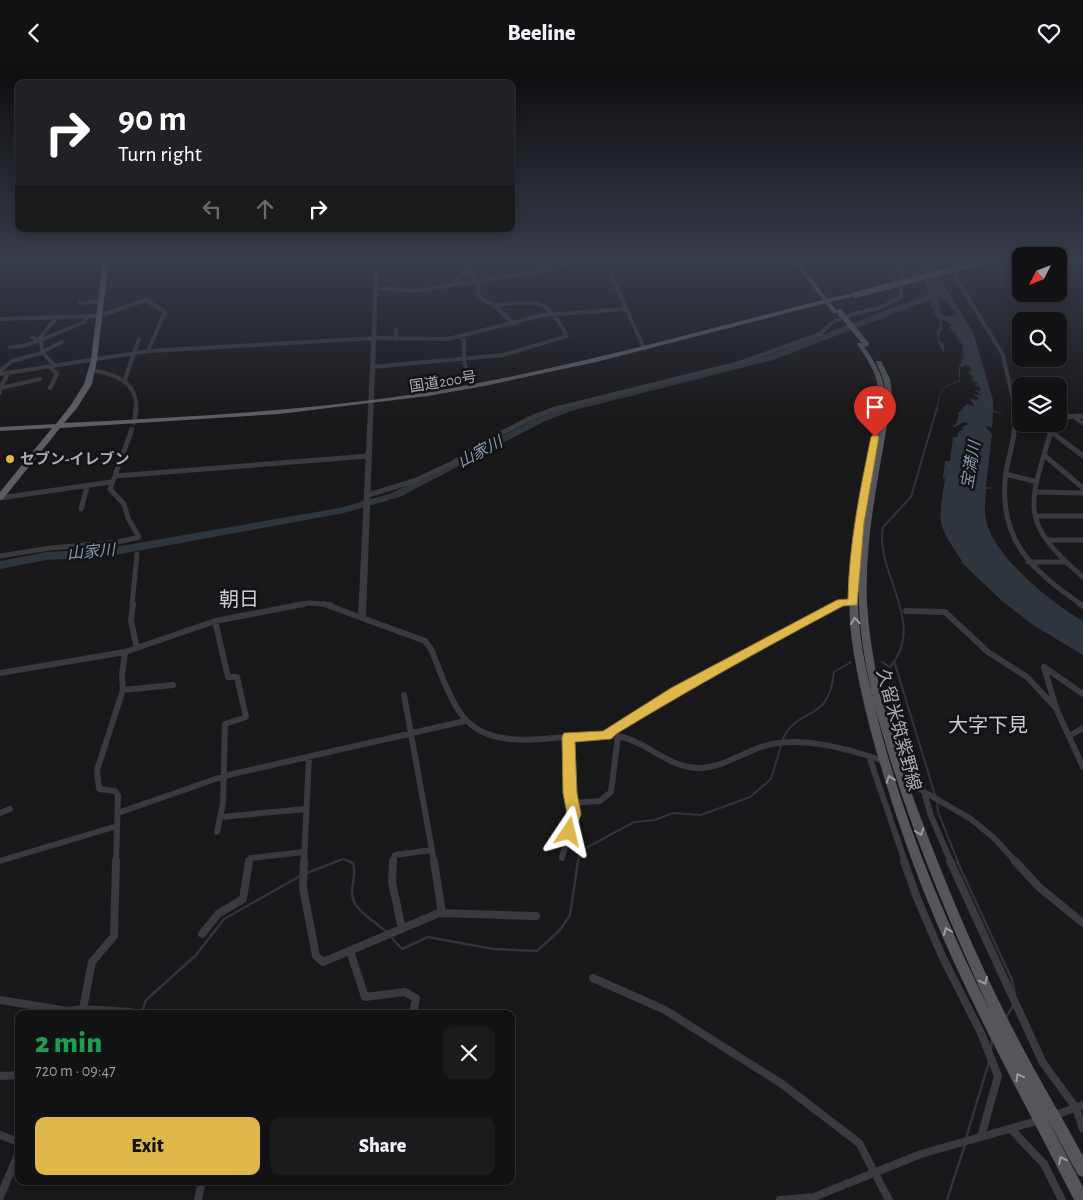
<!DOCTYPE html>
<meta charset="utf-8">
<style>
:root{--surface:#121113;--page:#1b1a1c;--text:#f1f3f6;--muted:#9c9da0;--line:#313133;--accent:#dfb74a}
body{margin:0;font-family:"Alegreya Sans","Noto Sans JP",sans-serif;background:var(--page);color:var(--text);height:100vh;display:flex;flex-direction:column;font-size:19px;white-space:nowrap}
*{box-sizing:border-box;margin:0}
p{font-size:16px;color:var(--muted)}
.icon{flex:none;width:28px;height:28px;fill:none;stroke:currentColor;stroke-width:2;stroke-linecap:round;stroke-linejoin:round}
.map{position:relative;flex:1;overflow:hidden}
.drawer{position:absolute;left:15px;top:945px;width:500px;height:175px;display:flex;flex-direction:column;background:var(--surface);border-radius:10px;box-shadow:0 2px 8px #0003,0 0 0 1px var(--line)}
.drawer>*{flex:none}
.banner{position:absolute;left:15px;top:15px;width:500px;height:152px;border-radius:10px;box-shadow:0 2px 8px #0003,0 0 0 1px var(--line);background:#202124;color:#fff;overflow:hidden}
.needle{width:32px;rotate:228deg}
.fabs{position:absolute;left:1012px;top:182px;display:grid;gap:10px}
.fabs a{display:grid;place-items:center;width:55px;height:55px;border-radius:10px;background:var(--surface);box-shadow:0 2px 8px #0003,0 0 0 1px var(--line);font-size:25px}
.pin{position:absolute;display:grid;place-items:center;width:42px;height:42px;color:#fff;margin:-51px -21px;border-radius:50% 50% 50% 0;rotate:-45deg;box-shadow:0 0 5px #0007}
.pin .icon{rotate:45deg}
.me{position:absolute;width:55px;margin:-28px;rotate:10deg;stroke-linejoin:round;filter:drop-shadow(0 0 4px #0008)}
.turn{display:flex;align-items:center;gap:18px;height:105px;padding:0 20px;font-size:22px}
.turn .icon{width:65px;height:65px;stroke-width:2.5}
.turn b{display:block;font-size:35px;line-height:42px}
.lanes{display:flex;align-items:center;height:48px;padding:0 20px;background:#0003;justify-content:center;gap:25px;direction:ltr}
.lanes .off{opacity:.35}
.round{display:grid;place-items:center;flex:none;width:52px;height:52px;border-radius:10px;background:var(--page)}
.overview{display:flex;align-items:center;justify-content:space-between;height:85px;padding:0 20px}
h1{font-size:30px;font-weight:800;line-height:38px;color:#1e9e55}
.button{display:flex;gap:10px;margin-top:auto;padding:10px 20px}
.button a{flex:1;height:58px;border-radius:10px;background:var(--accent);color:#111;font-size:20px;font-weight:800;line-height:58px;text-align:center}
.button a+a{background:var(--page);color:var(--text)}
header{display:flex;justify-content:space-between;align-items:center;height:65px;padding:0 20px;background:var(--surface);font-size:22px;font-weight:800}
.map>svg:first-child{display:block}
.water{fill:#2f353c;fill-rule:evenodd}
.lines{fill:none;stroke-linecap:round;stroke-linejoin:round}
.stream-far2{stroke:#2f353c;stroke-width:1}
.stream-far1{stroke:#2f353c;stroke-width:2}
.stream{stroke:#2f353c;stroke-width:2.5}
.river{fill:#2f353c;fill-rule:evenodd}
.minor-tunnel{stroke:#353539;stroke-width:5;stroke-dasharray:5 2.5;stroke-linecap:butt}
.minor-far3{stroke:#39393e;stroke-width:4}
.minor-far2{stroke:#39393e;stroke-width:5}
.minor-far1{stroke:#39393e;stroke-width:6}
.minor{stroke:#39393e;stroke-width:8}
.tertiary{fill:#39393e;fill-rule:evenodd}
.primary{fill:#55565c;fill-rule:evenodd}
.trunk{fill:#5d5e65;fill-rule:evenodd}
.primary-bridge{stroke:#55565c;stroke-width:5.5}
.trunk-bridge{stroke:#5d5e65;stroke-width:6}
.oneway{stroke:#9a9ca5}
.route{fill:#dfb74a;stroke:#917730}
.poi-dot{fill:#dfb74a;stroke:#131214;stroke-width:2}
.labels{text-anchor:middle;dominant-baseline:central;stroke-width:5;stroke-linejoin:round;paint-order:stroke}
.far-street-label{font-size:15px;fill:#abaeb7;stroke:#131214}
.far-poi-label{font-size:15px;font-weight:bold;fill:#abaeb7;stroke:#131214;text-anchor:start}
.far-water-label{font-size:16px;font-style:italic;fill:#8699af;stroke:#131214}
.street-label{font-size:18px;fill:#abaeb7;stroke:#131214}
.quarter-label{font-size:20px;fill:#cbcdd4;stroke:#131214}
</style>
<header><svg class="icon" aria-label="back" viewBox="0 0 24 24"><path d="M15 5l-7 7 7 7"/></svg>Beeline<svg class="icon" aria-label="heart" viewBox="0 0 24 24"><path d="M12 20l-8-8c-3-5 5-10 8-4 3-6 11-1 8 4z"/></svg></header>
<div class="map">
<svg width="1083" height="1135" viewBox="0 0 1083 1135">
<rect width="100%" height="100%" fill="#181719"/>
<path class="water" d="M 904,195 L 911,202 L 914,202 L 913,205 L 916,201 L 911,195 L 928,195 L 973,267 L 993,335 L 993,345 L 1003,349 L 993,347 L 992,363 L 988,361 L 986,362 L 992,369 L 986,422 L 994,423 L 986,424 C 985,435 984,448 987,459 C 997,494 1052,538 1083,556 L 1083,590 L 1033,560 L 1002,536 L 961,497 L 962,496 C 936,457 938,459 945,414 L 943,413 L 945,396 L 950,396 L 953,372 L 957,372 L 959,366 L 963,365 L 962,362 L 969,359 L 964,357 L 955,362 L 952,361 L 956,359 L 958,352 L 963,352 L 959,352 L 958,348 L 967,339 L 975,342 L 969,333 L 976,336 L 970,331 L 978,336 L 977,333 L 979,333 L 972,329 L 981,330 L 974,325 L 981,326 L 980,322 L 974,320 L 978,318 L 976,317 L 971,316 L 973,314 L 970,312 L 974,313 L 969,308 L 964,307 L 970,307 L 971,302 L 968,302 L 970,300 L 959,302 L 962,297 L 960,296 L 964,294 L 960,292 L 965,292 L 961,290 L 964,288 L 962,283 L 964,281 L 960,278 L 962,275 L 958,276 L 959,273 L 956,273 L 956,268 L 949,263 L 952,259 L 942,255 L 942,264 L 938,274 L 944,279 L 944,287 C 940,283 935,271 937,265 L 940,263 L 940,255 C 929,246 931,226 924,215 L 925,208 L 917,197 L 918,208 L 915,212 ZM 941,233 L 948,236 L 949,240 L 960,251 L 952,247 L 957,252 L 955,253 L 951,250 L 949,252 L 941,249 L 938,236 Z"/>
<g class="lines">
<path class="stream-far2" d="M 937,344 C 939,326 942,321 960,316 L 959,302 L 966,297"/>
<path class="stream-far1" d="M 882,597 L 890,602 C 928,557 874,508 883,462 L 911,432 L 937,343
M 895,599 L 935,730
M 782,676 C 797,640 829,660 834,607 L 851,597
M 937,737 L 938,747 L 958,797
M 335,797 L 343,794 L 351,797
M 578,797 L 579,790 L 586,783 L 634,757 L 655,755 L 673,748 L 701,750 L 750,732 L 771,714 L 781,681"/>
<path class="stream" d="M 348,796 L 353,798 C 356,808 353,816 352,826 C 351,846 375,855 387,868
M 957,796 L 1012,915 L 1015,929
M 307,808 L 338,796
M 390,871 L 402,884 L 428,872 L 493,884 L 537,886 L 560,865 L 570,850 L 578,796
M 141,949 L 146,935 L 196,890 L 224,854 L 300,811
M 1005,954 L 1013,941
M 991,985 L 992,974
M 966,1073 L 989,997
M 947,1135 L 965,1080"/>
<path class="river" d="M 937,217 L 944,219 L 935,233 L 773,295 L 571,346 L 543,357 L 400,432 L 344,448 L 104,492 L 46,495 L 0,504 L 0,496 L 46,487 L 104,484 L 339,443 L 392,428 L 537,353 L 565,342 L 767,291 L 929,229 Z"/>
<path class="minor-tunnel" d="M 131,367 L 135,352"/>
<path class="minor-far3" d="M 512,195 L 522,209
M 604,195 L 644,283
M 893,195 L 904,213 L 897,216
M 968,195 L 954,199 L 955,211 L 1003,290 L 1015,344
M 467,205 L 477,217 L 479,232 L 495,241 L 514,259
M 455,220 L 457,214 L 467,207 L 472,195
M 376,223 L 416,226 L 546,205 L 584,195
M 80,238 L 101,236
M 0,254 L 99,251 L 146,235 L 165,247 L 148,286
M 396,265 L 396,274
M 461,271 L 464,276 L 464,295 L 470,322
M 32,272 L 38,275 L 57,252
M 10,282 L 23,281 L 41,275
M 42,287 L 62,277
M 55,301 L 42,287 L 41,275 L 84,257 L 87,252
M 50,302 L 57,309 L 50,323
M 372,302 L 503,290 L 567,271 C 544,228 536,238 492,240
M 92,305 C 115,309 138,317 136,344
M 0,306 L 12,296 L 42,288
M 0,309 L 148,286 L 378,273 L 448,274 L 543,250 L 626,244
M 124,317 L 139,274
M 1,323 L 40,314
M 0,328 L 1,321 L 8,309
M 554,344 L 739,298 L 820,269 L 833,257 L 853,249 L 879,243 L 901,232 C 902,224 899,217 892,213"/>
<path class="minor-far2" d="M 1015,343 C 1017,365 1010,386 1006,407 C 997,474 1031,505 1082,540
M 135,352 L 136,343
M 1059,352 L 1083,351
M 1041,359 L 1083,391
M 1051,366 C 1029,441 1018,456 1083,512
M 1044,390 L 1083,423
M 1006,409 L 1037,417
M 115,411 L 369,391
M 1035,427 L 1083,428
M 368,430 L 414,416 L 453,398 L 488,375 L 533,352 L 558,343
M 0,433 L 111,417
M 81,444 L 87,422
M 1036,451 L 1083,451
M 1049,475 L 1083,475
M 0,491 L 50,483 L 118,477 L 139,472 L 128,453 L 124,439 L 110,424 L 131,367
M 1028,497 L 1066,497
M 132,540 L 137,489
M 294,540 L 310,538 L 332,540
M 835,540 L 841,537 L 853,538"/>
<path class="minor-far1" d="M 133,539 L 131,556 L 137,583
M 324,539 L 425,576 L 431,584 C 440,605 446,627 459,646 C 491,696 567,664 616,671 C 647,675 668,704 700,703 C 722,702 741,689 761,682 C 799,669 848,684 884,696
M 1080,539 L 1083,541
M 906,546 L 945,547 L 988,587 L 1027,612 L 1056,643
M 215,556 L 228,612 L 237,612 L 246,652 L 225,659 L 223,738 L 217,767
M 1044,602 L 1056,643 L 1083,702
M 1044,602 L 1083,629
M 0,608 L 125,587 L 215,556 L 304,539
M 123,625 L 173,620
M 607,671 L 611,665 L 838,539
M 1069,671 L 1083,663
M 869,691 L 905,797
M 902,714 L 971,754 L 994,773 L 1016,797
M 924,727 L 931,751 L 951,797
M 572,738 L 600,736 L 611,727 L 618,671
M 0,748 L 10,744
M 118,748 L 224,711 L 465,656
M 220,752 L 306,744
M 432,785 L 434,797
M 562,793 L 574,749 L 570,728 L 568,671
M 0,796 L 117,761
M 116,797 L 118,730 L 115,726 L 99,724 L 97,705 L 123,625 L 122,610 L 125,587
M 248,797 L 251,793 L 304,787
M 304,797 L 309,692
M 393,797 L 395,790 L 432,785 L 404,630"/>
<path class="minor" d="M 304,796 L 303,823 L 316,891 L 323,897 L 439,848 L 536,851
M 393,796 L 392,817 L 402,864
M 434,796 L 442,848
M 904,796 L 917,833 L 942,891 L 981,968 L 998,1011 L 981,1072
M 950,796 L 1043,998 L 1076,1043 L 1083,1064
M 1015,796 L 1040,823 L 1083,858
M 202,869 L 218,849 L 243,834 L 249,796
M 350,886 L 365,932 L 405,927 L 416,933 L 413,949
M 593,913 L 665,945 L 782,1019 L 859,1078 L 889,1135
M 0,935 L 68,946 L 83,944 L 130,947
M 82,949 L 92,897 L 114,871 L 116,796
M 0,1011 L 19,1010
M 1053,1051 L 1083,1040
M 1011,1064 L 1044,1099 L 1062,1135
M 0,1070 L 19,1077
M 0,1132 L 19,1087
M 198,1135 L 201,1120
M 780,1135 L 814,1132 L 921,1089 L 1040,1055"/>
<path class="tertiary" d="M 375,195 L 379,195 L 366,553 L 362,556 L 358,553 Z
M 1074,350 L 1083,356 L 1083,361 L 1072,353 L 1072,351 Z"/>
<path class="primary" d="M 792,195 L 797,195 L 837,246 L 837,248 L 833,248 Z
M 858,278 L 862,278 C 874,296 886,313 885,335 C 887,321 882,310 876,297 L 877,296 L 881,296 L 890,314 L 892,329 C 882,398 864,468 867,538 C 871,609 893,677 917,743 C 946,820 978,897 1016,970 C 1037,1011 1061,1050 1083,1091 L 1083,1112 L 1078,1110 L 1045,1049 L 1083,1122 L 1083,1135 L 1074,1135 C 1039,1066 1002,998 968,927 C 935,859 907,788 885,715 C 871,670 859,624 852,577 C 844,516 856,456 867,396 C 871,373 881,348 878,324 C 877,307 866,293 857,279 ZM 880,367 C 871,415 861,463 859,511 C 857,554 864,596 874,637 C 867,610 861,583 859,555 C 853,493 866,427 880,367 ZM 874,638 C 902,745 945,848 991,948 C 942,849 899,746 874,638 Z"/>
<path class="trunk" d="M 103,195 L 109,195 L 97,295 L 92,319 L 77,343 L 64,358 C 186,352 308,346 429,327 C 561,305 689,269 819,236 L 855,228 L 858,230 L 596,297 L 484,321 L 428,331 L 279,349 L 60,363 L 3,434 L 0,435 L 0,427 L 52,363 L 0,366 L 0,362 L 56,359 L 71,340 L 84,319 L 91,295 Z"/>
<path class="primary-bridge" d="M 840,247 L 866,279"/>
<path class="trunk-bridge" d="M 855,230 L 988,195"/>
</g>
<defs><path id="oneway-chevron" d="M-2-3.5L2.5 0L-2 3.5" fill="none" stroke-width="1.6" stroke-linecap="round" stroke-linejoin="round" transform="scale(1.25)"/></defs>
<g class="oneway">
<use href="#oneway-chevron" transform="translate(855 556) rotate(-96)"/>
<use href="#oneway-chevron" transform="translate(890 714) rotate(-109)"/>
<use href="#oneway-chevron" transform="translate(920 767) rotate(70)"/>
<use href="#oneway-chevron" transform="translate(947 866) rotate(-112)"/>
<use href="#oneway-chevron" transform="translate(984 916) rotate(65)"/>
<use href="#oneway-chevron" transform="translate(1019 1012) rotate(-119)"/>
<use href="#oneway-chevron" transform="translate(1062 1095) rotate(-116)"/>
</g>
<linearGradient id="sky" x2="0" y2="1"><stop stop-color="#0d0d0e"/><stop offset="0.55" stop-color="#373c49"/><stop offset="1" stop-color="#373c49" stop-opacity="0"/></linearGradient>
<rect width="1083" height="354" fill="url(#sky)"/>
<path class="route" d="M 875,369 L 879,372 L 864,458 L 857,540 L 843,541 C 766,582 690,624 616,669 L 611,674 L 575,677 L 577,728 L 581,749 L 574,771 L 569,773 L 564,771 L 562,767 L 567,749 L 563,728 L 562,672 L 564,668 L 603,666 L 671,623 L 837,535 L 848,534 C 849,479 860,425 871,372 Z"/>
<circle class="poi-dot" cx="10" cy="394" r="5"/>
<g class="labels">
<g class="far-street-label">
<text transform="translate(443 317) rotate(-9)">国道200号</text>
</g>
<g class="far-poi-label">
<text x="20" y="394">セブン-イレブン</text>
</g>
<g class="far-water-label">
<text transform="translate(480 387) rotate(-28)">山家川</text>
<text transform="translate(971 400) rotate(-80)">宝満川</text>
<text transform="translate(91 487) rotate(-5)">山家川</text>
</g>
<g class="street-label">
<text transform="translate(898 665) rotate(75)">久留米筑紫野線</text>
</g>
<g class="quarter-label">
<text x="239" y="535">朝日</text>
<text x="988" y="661">大字下見</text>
</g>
</g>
</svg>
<div class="fabs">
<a><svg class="needle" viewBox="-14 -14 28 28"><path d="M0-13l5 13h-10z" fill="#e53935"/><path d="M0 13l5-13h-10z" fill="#9c9da0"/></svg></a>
<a><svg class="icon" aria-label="search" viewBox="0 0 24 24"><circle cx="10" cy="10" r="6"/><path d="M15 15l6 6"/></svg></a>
<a><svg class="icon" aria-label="layers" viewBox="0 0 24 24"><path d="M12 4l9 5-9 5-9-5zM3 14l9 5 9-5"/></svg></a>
</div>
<div class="pin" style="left:875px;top:372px;background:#d93025"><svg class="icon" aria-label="arrive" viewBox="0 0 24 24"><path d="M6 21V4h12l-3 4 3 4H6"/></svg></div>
<svg class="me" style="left:569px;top:767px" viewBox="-20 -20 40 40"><path d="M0-17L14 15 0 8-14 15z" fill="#dfb74a" stroke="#fff" stroke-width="4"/></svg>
<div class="banner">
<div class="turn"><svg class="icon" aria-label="right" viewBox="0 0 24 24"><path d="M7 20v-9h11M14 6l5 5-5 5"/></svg><div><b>90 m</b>Turn right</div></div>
<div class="lanes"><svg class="icon off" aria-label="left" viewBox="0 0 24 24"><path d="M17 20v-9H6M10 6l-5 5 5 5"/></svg><svg class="icon off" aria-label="ahead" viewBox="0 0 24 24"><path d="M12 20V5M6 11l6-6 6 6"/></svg><svg class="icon" aria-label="right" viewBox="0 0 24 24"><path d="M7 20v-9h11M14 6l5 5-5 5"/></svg></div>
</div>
<section class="drawer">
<div class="overview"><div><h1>2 min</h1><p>720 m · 09:47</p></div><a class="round"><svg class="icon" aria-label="close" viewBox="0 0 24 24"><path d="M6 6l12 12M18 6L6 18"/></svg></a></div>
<div class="button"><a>Exit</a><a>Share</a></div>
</section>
</div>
